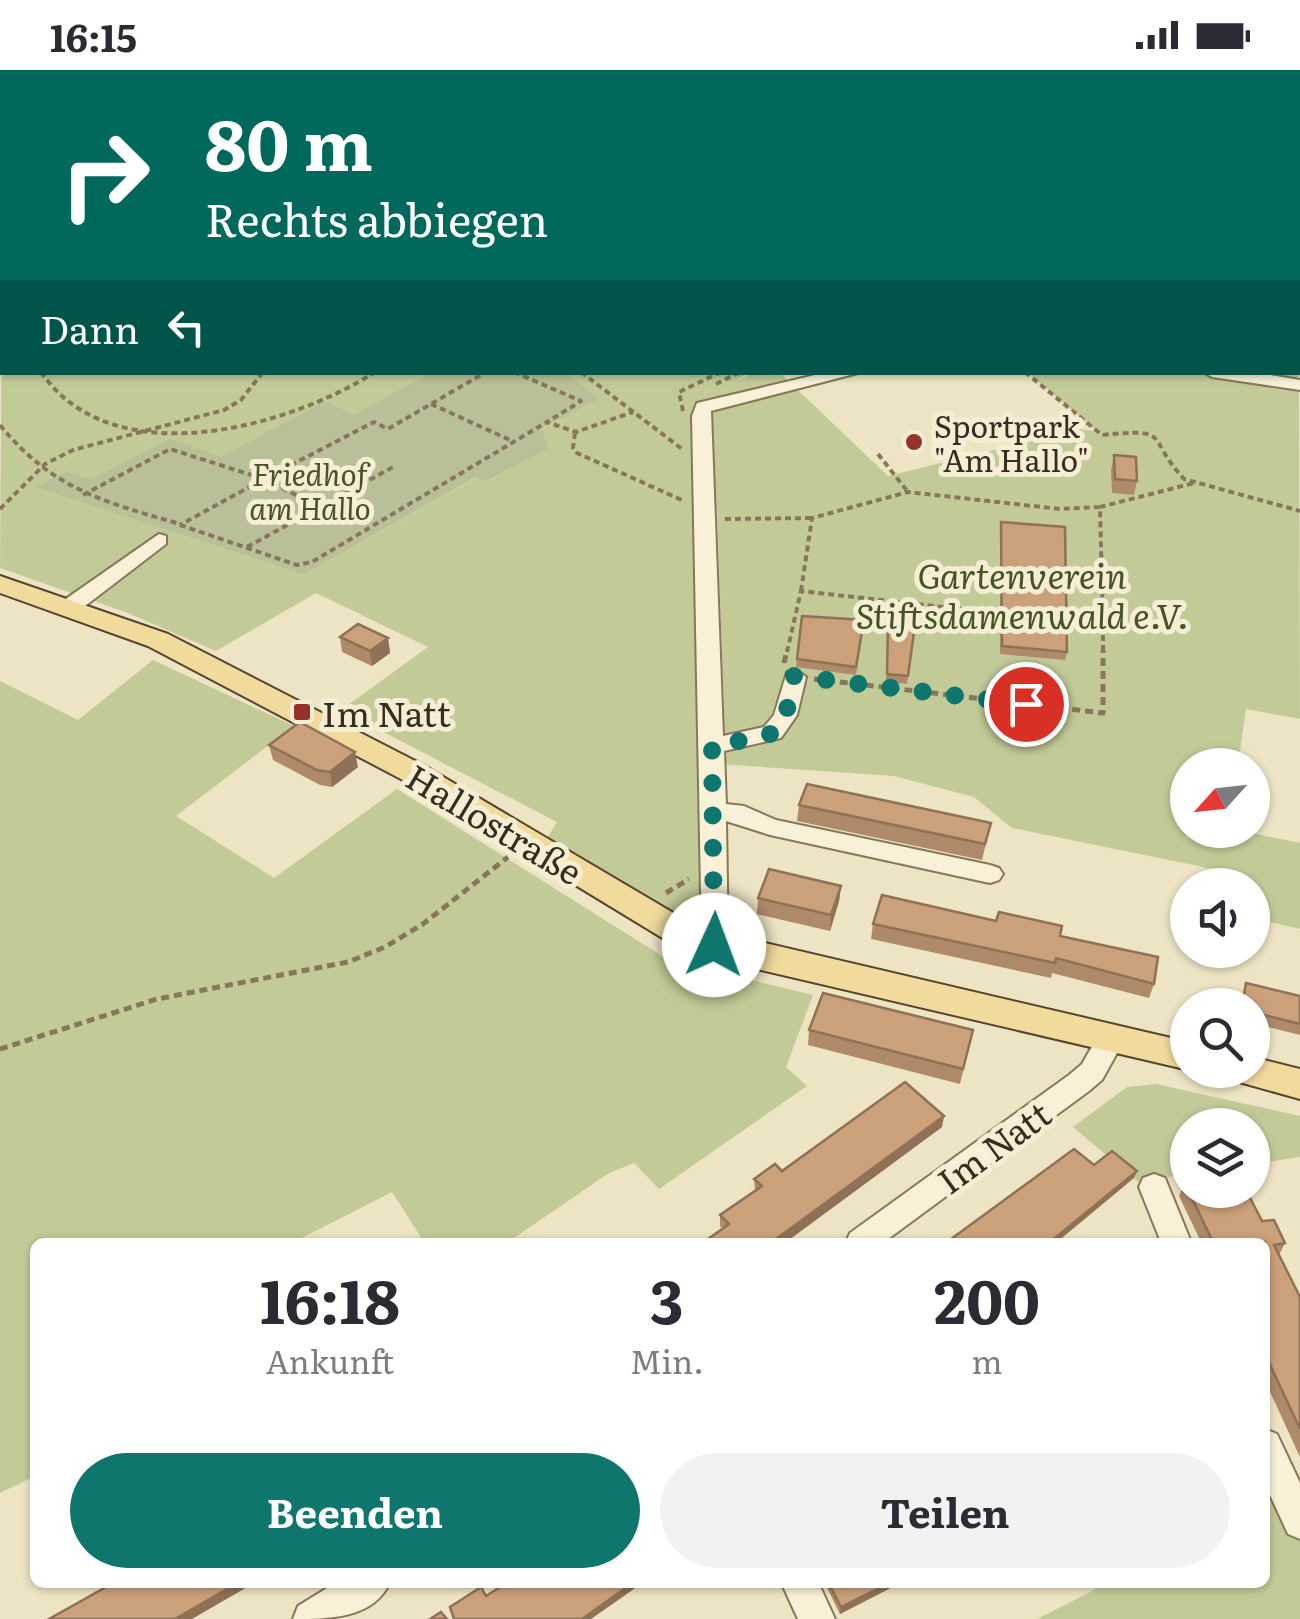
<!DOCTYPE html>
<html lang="de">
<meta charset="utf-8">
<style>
:root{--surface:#fff;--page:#f2f2f3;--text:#2b2b33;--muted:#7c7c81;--accent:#0f766e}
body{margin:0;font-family:Literata,serif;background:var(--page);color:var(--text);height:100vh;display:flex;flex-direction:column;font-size:38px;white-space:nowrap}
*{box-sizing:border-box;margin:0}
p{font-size:32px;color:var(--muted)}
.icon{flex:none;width:55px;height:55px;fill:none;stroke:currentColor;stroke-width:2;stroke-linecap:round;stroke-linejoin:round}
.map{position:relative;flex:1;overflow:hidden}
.drawer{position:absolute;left:30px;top:1168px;width:1240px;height:350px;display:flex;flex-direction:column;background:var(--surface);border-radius:15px;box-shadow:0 2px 8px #0004}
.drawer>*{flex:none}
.banner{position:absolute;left:0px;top:0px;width:1300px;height:305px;box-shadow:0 2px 8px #0004;background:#00695c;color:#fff;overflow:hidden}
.needle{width:65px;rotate:243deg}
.controls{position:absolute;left:1170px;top:678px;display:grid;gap:20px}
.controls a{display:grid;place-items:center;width:100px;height:100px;border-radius:50%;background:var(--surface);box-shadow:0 2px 8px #0004;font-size:50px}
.pin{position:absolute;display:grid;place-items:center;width:85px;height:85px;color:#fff;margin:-42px;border:5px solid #fff;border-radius:50%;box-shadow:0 2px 10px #0007}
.me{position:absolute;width:110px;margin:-55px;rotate:2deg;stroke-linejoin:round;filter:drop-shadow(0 0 8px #0008)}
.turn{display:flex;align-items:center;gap:35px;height:210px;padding:0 40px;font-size:45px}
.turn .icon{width:130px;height:130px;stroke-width:2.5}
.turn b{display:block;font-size:70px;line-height:85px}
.then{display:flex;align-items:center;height:95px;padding:0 40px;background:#0003;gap:20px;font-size:38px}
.eta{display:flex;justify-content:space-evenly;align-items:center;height:170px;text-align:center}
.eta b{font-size:60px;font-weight:700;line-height:70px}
.action{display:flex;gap:20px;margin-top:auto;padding:20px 40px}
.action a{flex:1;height:115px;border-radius:60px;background:var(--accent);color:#fff;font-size:40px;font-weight:700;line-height:115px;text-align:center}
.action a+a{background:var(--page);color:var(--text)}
.status{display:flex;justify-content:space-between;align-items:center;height:70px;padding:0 50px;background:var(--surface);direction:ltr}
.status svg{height:28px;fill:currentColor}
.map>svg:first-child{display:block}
.green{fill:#c2cb98}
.cemetery{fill:#b9c097}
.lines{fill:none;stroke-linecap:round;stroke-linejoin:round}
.minor-casing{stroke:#88765b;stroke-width:4}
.major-casing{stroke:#56442f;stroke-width:4}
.path-far2{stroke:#88765b;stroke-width:2.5;stroke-dasharray:5 2.5;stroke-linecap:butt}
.path-far1{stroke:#88765b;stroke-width:4;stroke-dasharray:6 4;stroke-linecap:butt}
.path{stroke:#88765b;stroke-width:5;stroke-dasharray:8 5;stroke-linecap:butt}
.minor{fill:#f8f1d8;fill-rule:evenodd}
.major{fill:#f0db9d;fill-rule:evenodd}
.wall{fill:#af8a6a}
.shaded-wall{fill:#8e7156}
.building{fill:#cba17b;stroke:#8e7156;stroke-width:2.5}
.route{stroke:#0f766e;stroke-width:18;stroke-dasharray:0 32.4}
.poi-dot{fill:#96322c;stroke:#f5edd4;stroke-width:4}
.labels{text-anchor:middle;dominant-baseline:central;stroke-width:10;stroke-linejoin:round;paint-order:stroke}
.far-poi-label{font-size:30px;fill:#382d1f;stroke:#f5edd4;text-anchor:start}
.far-park-label{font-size:30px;font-style:italic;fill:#465426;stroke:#f5edd4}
.park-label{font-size:35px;font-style:italic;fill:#465426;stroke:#f5edd4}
.poi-label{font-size:35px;fill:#382d1f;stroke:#f5edd4;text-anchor:start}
.street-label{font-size:35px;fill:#382d1f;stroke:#f5edd4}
</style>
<div class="status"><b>16:15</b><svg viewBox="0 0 49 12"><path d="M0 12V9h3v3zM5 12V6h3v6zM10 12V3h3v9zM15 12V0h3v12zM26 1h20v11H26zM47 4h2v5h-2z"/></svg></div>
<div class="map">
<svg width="1300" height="1549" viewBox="0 0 1300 1549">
<rect width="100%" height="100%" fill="#ede4c4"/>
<path class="green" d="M 414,0 L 1249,0 L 1258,2 L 407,2 Z
M 1298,13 L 1300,649 L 1246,639 L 1238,695 L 1188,695 L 1188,760 L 1237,760 L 1300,773 L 1300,859 L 1253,848 L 1252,815 L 1235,815 L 1242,805 L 1012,758 L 974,727 L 894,706 L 719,694 L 724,643 L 717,439 L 705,435 L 711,868 L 543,775 L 557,752 L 341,640 L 428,577 L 316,523 L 216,581 L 125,542 L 0,498 L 2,202 L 2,302 L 430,303 L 354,344 L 325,331 L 221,388 L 170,368 L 90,409 L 37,417 L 304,505 L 477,407 L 488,411 L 549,377 L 540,360 L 598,329 L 568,303 L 748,303 L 732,314 L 752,303 L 780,303 L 888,406 L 1079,359 L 1097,361 L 1028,303 L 1298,302 Z
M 153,590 L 294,656 L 176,746 L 274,808 L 397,719 L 670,891 L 813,925 L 786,997 L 807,1016 L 659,1119 L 634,1093 L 609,1103 L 508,1172 L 424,1172 L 392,1122 L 294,1172 L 35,1172 L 35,1406 L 0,1423 L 0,611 L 78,650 Z
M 1156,1014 L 1300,1046 L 1300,1087 L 1253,1094 L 1252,1055 L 1188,1055 L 1187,1104 L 1138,1112 L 1073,1057 L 1127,1017 Z
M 1287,1420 L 1300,1449 L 1300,1549 L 1037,1549 L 1108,1513 L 1265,1512 L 1265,1431 Z"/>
<path class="cemetery" d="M 0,0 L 414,0 L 2,2 L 0,204 Z
M 430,303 L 568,303 L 599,329 L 541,359 L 549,378 L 487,411 L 476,407 L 304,505 L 36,417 L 66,401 L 90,409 L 170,368 L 221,387 L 325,331 L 354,344 Z"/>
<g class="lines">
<g class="minor-casing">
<path id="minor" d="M 1300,2 L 1300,11 L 1298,11 L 1298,3 Z
M 1298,100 L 1300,100 L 1300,108 L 1298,108 Z
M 828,302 L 862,302 L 711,341 L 723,666 L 764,657 L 774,645 L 787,602 L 795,600 L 806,607 L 797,645 L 781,668 L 724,681 L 726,734 L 744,736 L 776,750 L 990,795 L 999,798 L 1003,804 L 999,810 L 990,813 L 770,765 L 726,751 L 728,875 L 724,882 L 706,882 L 702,875 L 692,346 L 697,333 Z
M 1203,302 L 1252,302 L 1300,310 L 1300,320 L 1212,307 Z
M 159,464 L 166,466 L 166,474 L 76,543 L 60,543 L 57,538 L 60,533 Z
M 1112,956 L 1122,959 L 1126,967 L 1102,1010 L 1089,1021 L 884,1172 L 846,1172 L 850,1163 L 1069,1005 L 1082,994 L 1102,959 Z
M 1154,1104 L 1165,1108 L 1191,1172 L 1161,1172 L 1139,1117 L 1143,1108 Z
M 1265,1359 L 1277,1364 L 1300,1413 L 1300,1469 L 1288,1464 L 1265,1414 Z
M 337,1512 L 390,1512 C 374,1549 328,1549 293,1549 L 298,1536 Z
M 781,1512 L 818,1512 L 835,1549 L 798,1549 Z"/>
</g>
<g class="major-casing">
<path id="major" d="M 0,506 L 168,564 L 423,695 L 697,857 L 1188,972 L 1189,1000 L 748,897 L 674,875 L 401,709 L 148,576 L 0,523 Z
M 1252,987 L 1300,999 L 1300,1029 L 1232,1010 L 1227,1000 L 1252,1000 Z"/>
</g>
<path class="path-far2" d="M 149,0 L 158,2
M 340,0 L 353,2
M 1117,0 L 1124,2
M 1215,0 L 1227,2
M 72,2 L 78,0
M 230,2 L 236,0
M 381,2 L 388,0
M 525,2 L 533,0"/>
<path class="path-far1" d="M 41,302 C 112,406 288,358 375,302
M 514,302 L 581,331 L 547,352 L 576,362 L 633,342
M 581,302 L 682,379
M 1025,302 L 1102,365 C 1174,358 1144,366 1184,409 L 1300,441
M 716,314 L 740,302
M 431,334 L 510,370
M 683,341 L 679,322 L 721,302
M 0,355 C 52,419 104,432 180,454
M 575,363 L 573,378 L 577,383 L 684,431
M 878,384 L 908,422
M 264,409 L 374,352 L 388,359 L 486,302
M 264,409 L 344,449
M 83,425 L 170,379 L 264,409 L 180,455
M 0,439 L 45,394 L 73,380 L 224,340 L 241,330 L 263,302
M 725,449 L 812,448
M 180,455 L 297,495 L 312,492 L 547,352
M 247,477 L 395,396
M 801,521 L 812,448 L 908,422 L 1060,439 L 1100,437
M 1061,550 L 1103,555 L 1100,437 L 1194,413
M 1103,555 L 1103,582
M 787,582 L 801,521 L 1005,544"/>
<path class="path" d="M 784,593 L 787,580
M 814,609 L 1103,643 L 1103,580
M 666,823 L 689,809
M 0,979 L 157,929 L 348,892 L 385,877 L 423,854 L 508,787"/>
<use href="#minor" class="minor"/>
<use href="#major" class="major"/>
</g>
<path class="wall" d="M 1114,385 L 1137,411 L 1134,425 L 1112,423 L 1111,400 Z
M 1001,452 L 1067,582 L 1065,590 L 1000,584 Z
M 802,546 L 864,550 L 856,605 L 796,597 Z
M 888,553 L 915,555 L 907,614 L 886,611 Z
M 340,567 L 388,568 L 390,583 L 372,596 L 342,582 Z
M 269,675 L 358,697 L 332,717 L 320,715 L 273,690 Z
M 799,735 L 991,753 L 982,790 L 797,751 Z
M 841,816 L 839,831 L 830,861 L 757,844 L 758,828 Z
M 873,854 L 1060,866 L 1154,914 L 1149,928 L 1052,903 L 1051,908 L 871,869 Z
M 1246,913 L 1300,926 L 1300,965 L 1252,953 L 1252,935 L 1240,935 Z
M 809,960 L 973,960 L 960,1014 L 808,975 Z
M 942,1057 L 786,1172 L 704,1172 L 723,1159 L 720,1156 L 720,1145 L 755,1121 L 754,1109 Z
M 1188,1111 L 1188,1120 L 1246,1120 L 1262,1151 L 1285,1173 L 1279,1185 L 1300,1227 L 1300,1387 L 1265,1311 L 1265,1172 L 1201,1172 L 1179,1126 L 1185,1112 Z
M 824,1512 L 902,1512 L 840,1544 Z"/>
<path class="shaded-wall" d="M 388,568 L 390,583 L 372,596 L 370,581 Z
M 355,682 L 358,697 L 332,717 L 330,702 Z
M 841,816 L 839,831 L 830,861 L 831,845 Z
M 944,1046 L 942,1057 L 786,1172 L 772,1172 Z
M 1137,1101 L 1134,1108 L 1057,1172 L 1050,1172 Z
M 239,1512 L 256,1512 L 192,1549 L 175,1549 Z
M 634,1512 L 644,1512 L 591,1549 L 582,1549 Z
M 891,1512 L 902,1512 L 840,1544 L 841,1537 Z"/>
<path class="building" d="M 1114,385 L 1136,387 L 1137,411 L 1115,409 Z
M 1001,452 L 1065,457 L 1067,582 L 1002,576 Z
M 802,546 L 864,550 L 856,597 L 797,589 Z
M 888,553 L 915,555 L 908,606 L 887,604 Z
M 358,554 L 388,568 L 370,581 L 340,567 Z
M 300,652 L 355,682 L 330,702 L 317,700 L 269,675 Z
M 807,714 L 991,753 L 985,774 L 799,735 Z
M 769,799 L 841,816 L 831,845 L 758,828 Z
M 882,825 L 996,851 L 999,842 L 1062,856 L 1060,866 L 1158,887 L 1154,914 L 1056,888 L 1055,893 L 873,854 Z
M 1246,913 L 1300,926 L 1300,954 L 1252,942 L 1252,935 L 1242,935 Z
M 823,923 L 973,960 L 963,999 L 809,960 Z
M 905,1012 L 944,1046 L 772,1172 L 704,1172 L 729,1154 L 720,1145 L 762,1116 L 754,1109 L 775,1094 L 782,1101 Z
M 1074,1079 L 1094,1095 L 1112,1081 L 1137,1101 L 1050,1172 L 947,1172 Z
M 1188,1120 L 1246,1120 L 1262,1151 L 1274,1150 L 1285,1173 L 1274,1175 L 1300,1227 L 1300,1359 L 1265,1284 L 1265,1172 L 1213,1172 Z
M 115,1512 L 239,1512 L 175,1549 L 49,1549 Z
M 508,1512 L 634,1512 L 582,1549 L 454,1549 L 450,1537 L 481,1517 L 486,1526 Z
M 828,1512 L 891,1512 L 841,1537 Z
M 441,1542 L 447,1549 L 430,1549 Z"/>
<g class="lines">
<path class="route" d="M 714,875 L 712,675 C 777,664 782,675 794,606 L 1026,634"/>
</g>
<g class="poi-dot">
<circle cx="914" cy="372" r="10"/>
<rect x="292" y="632" width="20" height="20" rx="5"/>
</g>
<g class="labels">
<g class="far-poi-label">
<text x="934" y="355">Sportpark<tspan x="934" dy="34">"Am Hallo"</tspan></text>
</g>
<g class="far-park-label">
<text x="310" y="403">Friedhof<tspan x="310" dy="34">am Hallo</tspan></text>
</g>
<g class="park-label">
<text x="1022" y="504">Gartenverein<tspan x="1022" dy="40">Stiftsdamenwald e.V.</tspan></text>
</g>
<g class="poi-label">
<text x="322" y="642">Im Natt</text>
</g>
<g class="street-label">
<text transform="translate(495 753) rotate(31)">Hallostraße</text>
<text transform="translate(993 1076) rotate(-36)">Im Natt</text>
</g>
</g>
</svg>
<div class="controls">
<a><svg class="needle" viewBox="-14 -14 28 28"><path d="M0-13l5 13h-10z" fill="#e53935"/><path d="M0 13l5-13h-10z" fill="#7c7c81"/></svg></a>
<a><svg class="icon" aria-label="sound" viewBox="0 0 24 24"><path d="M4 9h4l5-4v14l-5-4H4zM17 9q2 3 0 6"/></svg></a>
<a><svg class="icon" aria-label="search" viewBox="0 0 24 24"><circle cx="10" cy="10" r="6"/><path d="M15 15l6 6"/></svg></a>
<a><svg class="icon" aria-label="layers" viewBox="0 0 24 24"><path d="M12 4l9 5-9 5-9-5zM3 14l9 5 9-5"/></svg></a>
</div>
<div class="pin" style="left:1026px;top:634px;background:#d93025"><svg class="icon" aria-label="arrive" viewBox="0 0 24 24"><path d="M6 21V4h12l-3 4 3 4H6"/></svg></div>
<svg class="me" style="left:714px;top:875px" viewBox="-20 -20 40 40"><circle r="19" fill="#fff"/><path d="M0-13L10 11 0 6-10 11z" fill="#0f766e"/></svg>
<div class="banner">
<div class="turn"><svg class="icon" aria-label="right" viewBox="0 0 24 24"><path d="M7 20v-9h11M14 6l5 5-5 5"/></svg><div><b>80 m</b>Rechts abbiegen</div></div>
<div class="then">Dann<svg class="icon" aria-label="left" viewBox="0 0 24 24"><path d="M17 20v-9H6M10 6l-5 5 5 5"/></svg></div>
</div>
<section class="drawer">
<div class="eta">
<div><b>16:18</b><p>Ankunft</p></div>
<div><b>3</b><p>Min.</p></div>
<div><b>200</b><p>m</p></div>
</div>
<div class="action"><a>Beenden</a><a>Teilen</a></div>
</section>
</div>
